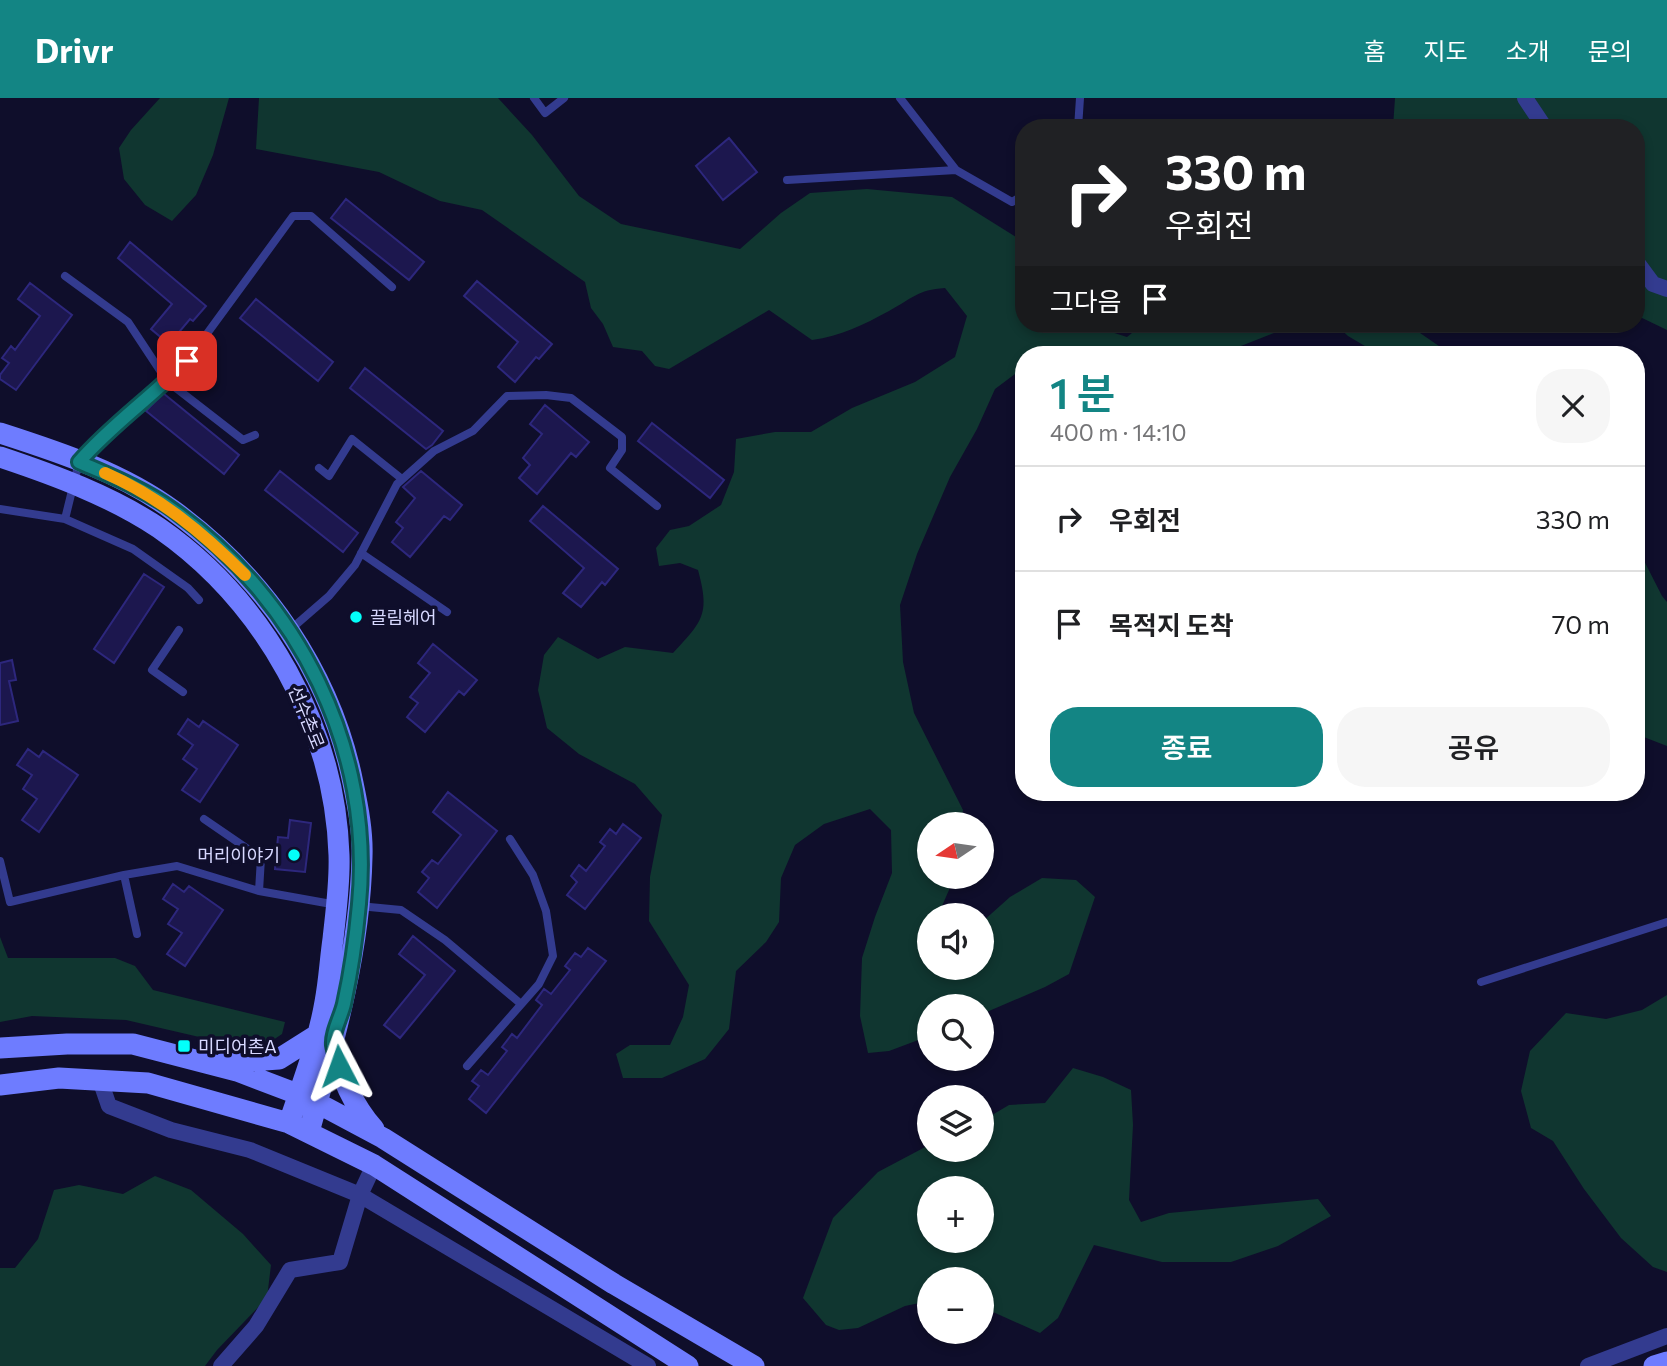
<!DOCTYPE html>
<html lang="ko">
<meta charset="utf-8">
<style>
:root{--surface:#fff;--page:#f6f6f6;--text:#202124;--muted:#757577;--line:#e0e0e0;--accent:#138584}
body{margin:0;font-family:Commissioner,"Noto Sans KR",sans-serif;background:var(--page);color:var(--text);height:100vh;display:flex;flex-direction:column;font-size:26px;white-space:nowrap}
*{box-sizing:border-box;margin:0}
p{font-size:23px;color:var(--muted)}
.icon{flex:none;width:38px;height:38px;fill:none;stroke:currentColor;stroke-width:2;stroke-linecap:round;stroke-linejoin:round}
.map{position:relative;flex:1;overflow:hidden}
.details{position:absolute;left:1015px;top:248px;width:630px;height:455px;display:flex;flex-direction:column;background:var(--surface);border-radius:28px;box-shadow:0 4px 10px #0003}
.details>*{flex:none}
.banner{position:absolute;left:1015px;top:21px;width:630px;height:214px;border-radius:28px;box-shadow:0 4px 10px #0003;background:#202124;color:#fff;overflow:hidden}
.needle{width:46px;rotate:257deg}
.buttons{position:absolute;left:917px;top:714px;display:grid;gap:14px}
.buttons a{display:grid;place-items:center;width:77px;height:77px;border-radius:50%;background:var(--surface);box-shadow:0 4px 10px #0003;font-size:35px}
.pin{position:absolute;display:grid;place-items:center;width:60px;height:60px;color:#fff;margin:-30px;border-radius:14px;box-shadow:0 4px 10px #0006}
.me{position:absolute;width:77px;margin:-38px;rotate:356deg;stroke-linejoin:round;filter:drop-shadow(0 0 5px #0008)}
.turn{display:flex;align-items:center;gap:24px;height:147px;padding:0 35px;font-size:32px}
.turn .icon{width:91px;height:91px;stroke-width:2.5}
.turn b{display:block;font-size:49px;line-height:60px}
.then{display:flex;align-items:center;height:66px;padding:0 35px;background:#0003;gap:14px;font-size:26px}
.round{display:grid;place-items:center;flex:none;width:74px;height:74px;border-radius:28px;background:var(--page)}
.summary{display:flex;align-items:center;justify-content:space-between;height:119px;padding:0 35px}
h1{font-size:42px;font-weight:600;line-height:52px;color:var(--accent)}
.cta{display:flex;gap:14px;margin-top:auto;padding:14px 35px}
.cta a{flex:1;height:80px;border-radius:28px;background:var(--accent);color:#fff;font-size:28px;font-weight:600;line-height:80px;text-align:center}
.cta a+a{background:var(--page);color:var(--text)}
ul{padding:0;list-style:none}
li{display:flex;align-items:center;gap:21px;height:105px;padding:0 35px;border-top:2px solid var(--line)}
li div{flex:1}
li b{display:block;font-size:26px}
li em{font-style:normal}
header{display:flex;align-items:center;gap:42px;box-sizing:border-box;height:98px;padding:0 35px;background:var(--accent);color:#fff}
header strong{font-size:33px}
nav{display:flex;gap:38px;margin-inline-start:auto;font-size:24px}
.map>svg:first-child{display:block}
.green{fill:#103630;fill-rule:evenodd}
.building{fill:#1c174e;stroke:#2d277d;stroke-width:2}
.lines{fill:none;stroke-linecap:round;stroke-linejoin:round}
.lane{stroke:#333b8f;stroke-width:8}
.street{stroke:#333b8f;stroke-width:16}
.secondary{stroke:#6e7cff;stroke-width:21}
.route-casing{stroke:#0c5656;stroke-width:18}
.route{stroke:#138584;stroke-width:12}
.slow{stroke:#f59e0b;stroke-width:12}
.poi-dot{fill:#03fffa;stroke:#0f0e2b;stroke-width:2.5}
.labels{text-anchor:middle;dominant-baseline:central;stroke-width:7;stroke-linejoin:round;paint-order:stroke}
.poi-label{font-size:18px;fill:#d7d8ff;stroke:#0f0e2b;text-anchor:start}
.street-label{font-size:18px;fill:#d7d8ff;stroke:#0f0e2b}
</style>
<header>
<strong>Drivr</strong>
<nav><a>홈</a><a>지도</a><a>소개</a><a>문의</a></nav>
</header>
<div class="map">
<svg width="1667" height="1268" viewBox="0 0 1667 1268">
<rect width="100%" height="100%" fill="#0f0e2b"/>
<path class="green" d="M 160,0 L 229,0 L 213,57 L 196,97 L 172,123 L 145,107 L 124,81 L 119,50 L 131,32 Z
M 259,0 L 498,0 L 532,37 L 579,98 L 621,126 L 740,151 L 781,115 L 810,95 L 867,91 L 952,99 L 1024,144 L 1024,226 L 1086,226 L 1127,239 L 1143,226 L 1297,226 L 1218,257 L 1024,257 L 1024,278 L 1015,276 L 995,291 L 977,331 L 950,379 L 917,456 L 900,507 L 903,564 L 914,615 L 963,712 L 960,726 L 929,726 L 929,779 L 951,779 L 949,792 L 938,817 L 929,817 L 929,870 L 982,870 L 982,824 L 1010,799 L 1042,780 L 1076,782 L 1095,799 L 1069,876 L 1045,889 L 982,916 L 982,908 L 929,908 L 929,938 L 889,953 L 868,955 L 860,918 L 862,860 L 875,819 L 892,775 L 891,732 L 870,711 L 824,726 L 795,747 L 781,780 L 779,824 L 766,844 L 736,873 L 729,931 L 705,961 L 662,980 L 623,980 L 616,956 L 630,947 L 670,947 L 683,919 L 689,887 L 649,823 L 650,779 L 662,717 L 635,686 L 579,656 L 547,630 L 538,592 L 544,557 L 558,539 L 598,561 L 625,549 L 673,555 C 703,523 710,516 698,472 L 680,465 L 659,468 L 656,450 L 670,432 L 689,428 L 721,407 L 734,374 L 736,341 L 775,334 L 811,334 L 852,310 L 915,284 L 955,259 L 967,218 L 945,190 C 917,192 913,200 889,213 C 863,227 841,238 812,242 L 769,212 L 669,271 L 655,268 L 642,253 L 613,249 L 603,226 L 591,210 L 585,184 L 482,112 L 440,103 L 379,74 L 256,51 Z
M 1395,0 L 1667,0 L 1667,232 L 1636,217 L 1636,30 L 1397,30 L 1393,29 Z
M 1335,226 L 1407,226 L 1452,257 L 1380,257 L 1348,238 Z
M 1636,447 L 1662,498 L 1667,504 L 1667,648 L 1636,636 Z
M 0,839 L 8,860 L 115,860 L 135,868 L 153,892 L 285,924 L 282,936 L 267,946 L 251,951 L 126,922 L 32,918 L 0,924 Z
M 1667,897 L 1667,1174 L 1653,1169 L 1621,1140 L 1584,1091 L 1553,1043 L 1531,1030 L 1521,993 L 1530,953 L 1566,915 L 1606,921 L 1642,912 Z
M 1073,970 L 1103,979 L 1131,992 L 1133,1027 L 1129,1102 L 1141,1124 L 1169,1115 L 1318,1101 L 1331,1118 L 1278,1148 L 1231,1164 L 1162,1164 L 1094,1147 L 1058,1220 L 1040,1235 L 982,1209 L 982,1181 L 929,1181 L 929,1203 L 905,1208 L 858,1230 L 839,1232 L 826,1227 L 803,1200 L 833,1120 L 878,1074 L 929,1047 L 929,1052 L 982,1052 L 982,1023 L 1009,1007 L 1045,1005 ZM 982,1090 L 982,1143 L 929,1143 L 929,1090 Z
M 155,1078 L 191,1092 L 243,1136 L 271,1167 L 267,1200 L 217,1252 L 205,1268 L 0,1268 L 0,1170 L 15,1170 L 38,1141 L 54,1092 L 79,1087 L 123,1096 Z"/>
<path class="building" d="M 729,40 L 757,74 L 723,102 L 696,68 Z
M 346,101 L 424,164 L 409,182 L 331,120 Z
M 130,144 L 206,208 L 193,223 L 190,221 L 169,246 L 151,231 L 172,206 L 118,160 Z
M 477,183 L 552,246 L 539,261 L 536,259 L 515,284 L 498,269 L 518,244 L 464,198 Z
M 30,185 L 72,217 L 16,292 L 0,281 L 0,277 L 9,265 L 2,260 L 11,248 L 15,252 L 40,218 L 18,201 Z
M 256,201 L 333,264 L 318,283 L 240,220 Z
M 365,270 L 443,333 L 432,347 L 426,351 L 350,290 Z
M 163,295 L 239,357 L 224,376 L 146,313 Z
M 545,307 L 589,344 L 576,359 L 571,355 L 537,396 L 519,380 L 530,367 L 523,360 L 542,336 L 530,326 Z
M 652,325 L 724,382 L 710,400 L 638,343 Z
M 280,373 L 358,435 L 343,454 L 265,392 Z
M 421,373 L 462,407 L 450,422 L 444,418 L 410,459 L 392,444 L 403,430 L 396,424 L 415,400 L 403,389 Z
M 543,408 L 618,471 L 605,487 L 602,484 L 581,509 L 563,495 L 584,470 L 530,423 Z
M 144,476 L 164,489 L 114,565 L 94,551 Z
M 433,546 L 477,582 L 464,597 L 459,593 L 425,634 L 407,619 L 418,605 L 410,599 L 430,575 L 418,565 Z
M 12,562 L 16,582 L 9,583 L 18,623 L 0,627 L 0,565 Z
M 188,621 L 199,629 L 203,623 L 238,647 L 200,704 L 182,692 L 197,671 L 183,661 L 193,647 L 178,636 Z
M 28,651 L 39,659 L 43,653 L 78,677 L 39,734 L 22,722 L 37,701 L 23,691 L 32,677 L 17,667 Z
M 448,694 L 497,733 L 437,810 L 418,794 L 429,780 L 422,774 L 432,762 L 438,766 L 461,737 L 433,714 Z
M 290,722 L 311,725 L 305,774 L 275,771 L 278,739 L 288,740 Z
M 623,726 L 641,740 L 585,811 L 567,797 L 577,784 L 571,778 L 579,767 L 586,773 L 605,748 L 600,744 L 610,731 L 616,736 Z
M 173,786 L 184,794 L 189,788 L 223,812 L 185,868 L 167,856 L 182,835 L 168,826 L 178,811 L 163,801 Z
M 413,838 L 455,873 L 400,940 L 384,927 L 425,877 L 399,856 Z
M 588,850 L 606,863 L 486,1015 L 469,1001 L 479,988 L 472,983 L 481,972 L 488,977 L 507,953 L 502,949 L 512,936 L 517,940 L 542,907 L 536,902 L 544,891 L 551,896 L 570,872 L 565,868 L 575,855 L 581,859 Z"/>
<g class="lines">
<path class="lane" d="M 534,0 L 545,15 L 564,0
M 900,0 L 956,72
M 1078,30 L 1080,0
M 787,82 L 956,72 L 1012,104 L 1024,97
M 65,178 L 128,224 L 167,283 L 243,342 L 255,337
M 319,370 L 329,378 L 352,341 L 402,381
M 0,411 L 65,421 L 133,451 L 188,490 L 199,502
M 65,421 L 79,364 L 105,335 L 167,283 L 187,263 L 293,118 L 311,118 L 392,189
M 361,455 L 447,514
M 291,531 L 329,498 L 355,467 L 397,386 L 434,353 L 473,333 L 507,298 L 546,297 L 571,300 L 622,339 L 622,352 L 610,370 L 657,408
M 179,532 L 152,572 L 183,594
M 204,721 L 261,760 L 259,793
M 0,763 L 10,804 L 124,777 L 177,768 L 259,793 L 337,807
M 124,777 L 137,836
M 359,808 L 401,812 L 445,842 L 521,906
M 1481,884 L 1667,824
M 467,968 L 539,886 L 553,858 L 546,813 L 533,777 L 510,741"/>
<path class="street" d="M 1525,0 L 1545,30
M 1636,163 L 1653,186 L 1667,191
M 100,982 L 109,1008 L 171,1032 L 250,1052 L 360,1097 L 340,1164 L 290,1172 L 256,1228 L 221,1268
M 374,1067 L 360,1097 L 648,1268
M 1588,1268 L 1667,1238"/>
<path class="secondary" d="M 0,335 C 59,354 123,375 174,413 C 264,479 331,575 353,685 C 358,709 363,734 362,759 C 360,853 334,944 309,1034
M 0,359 C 54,377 111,398 159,430 C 264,503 335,629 339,757 C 340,785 336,813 333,841 C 330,862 329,883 325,904 C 318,945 302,986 289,1025
M 333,948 C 342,980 352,1006 374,1031
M 0,950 L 67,946 L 133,946 L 237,973 L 308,1000 L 383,1040 L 614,1186 L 754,1268
M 224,965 L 279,961 L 317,937
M 0,987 L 59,980 L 148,985 L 289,1025 L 374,1067 L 688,1268
M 1654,1268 L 1667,1264"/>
</g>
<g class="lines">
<g class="route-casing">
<path id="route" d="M 187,263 C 152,299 112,326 79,364 C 111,378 144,391 173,412 C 299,502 374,652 359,806 C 356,839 351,874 344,906 C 341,919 332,934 333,947 C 334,954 337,961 339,968"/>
</g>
<use href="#route" class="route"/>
<path class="slow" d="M 105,375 C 160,399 203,435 245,477"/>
</g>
<g class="poi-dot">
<circle cx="356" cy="519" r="7"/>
<circle cx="294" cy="757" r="7"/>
<rect x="177" y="941" width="14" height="14" rx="3.5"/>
</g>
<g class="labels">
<g class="poi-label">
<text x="370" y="519">끌림헤어</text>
<text x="280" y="757" text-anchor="end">머리이야기</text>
<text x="198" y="948">미디어촌A</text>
</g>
<g class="street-label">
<text transform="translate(307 619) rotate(68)">선수촌로</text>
</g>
</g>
</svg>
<div class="buttons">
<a><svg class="needle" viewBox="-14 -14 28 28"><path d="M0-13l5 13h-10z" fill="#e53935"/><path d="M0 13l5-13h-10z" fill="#757577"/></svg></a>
<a><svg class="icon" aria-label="sound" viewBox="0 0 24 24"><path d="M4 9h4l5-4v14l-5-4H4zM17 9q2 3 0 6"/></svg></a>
<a><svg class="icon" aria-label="search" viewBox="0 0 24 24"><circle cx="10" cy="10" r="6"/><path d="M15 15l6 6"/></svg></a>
<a><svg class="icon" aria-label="layers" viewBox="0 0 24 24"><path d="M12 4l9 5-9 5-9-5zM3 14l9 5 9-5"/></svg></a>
<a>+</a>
<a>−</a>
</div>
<div class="pin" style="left:187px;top:263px;background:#d93025"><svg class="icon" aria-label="arrive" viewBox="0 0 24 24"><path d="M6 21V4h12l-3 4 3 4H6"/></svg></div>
<svg class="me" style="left:339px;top:968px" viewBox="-20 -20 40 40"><path d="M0-17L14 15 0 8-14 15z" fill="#138584" stroke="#fff" stroke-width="4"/></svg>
<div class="banner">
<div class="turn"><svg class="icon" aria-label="right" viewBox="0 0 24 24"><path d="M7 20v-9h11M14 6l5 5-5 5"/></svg><div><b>330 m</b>우회전</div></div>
<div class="then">그다음<svg class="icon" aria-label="arrive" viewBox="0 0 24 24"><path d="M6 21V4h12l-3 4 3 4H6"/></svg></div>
</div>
<section class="details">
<div class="summary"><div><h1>1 분</h1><p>400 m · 14:10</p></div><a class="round"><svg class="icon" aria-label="close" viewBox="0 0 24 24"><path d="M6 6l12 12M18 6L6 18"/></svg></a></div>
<ul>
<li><svg class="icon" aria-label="right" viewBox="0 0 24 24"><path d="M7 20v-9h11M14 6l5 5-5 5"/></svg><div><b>우회전</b></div><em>330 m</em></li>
<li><svg class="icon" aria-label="arrive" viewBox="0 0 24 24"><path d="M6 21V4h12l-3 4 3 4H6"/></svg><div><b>목적지 도착</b></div><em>70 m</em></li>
</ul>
<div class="cta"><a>종료</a><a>공유</a></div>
</section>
</div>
